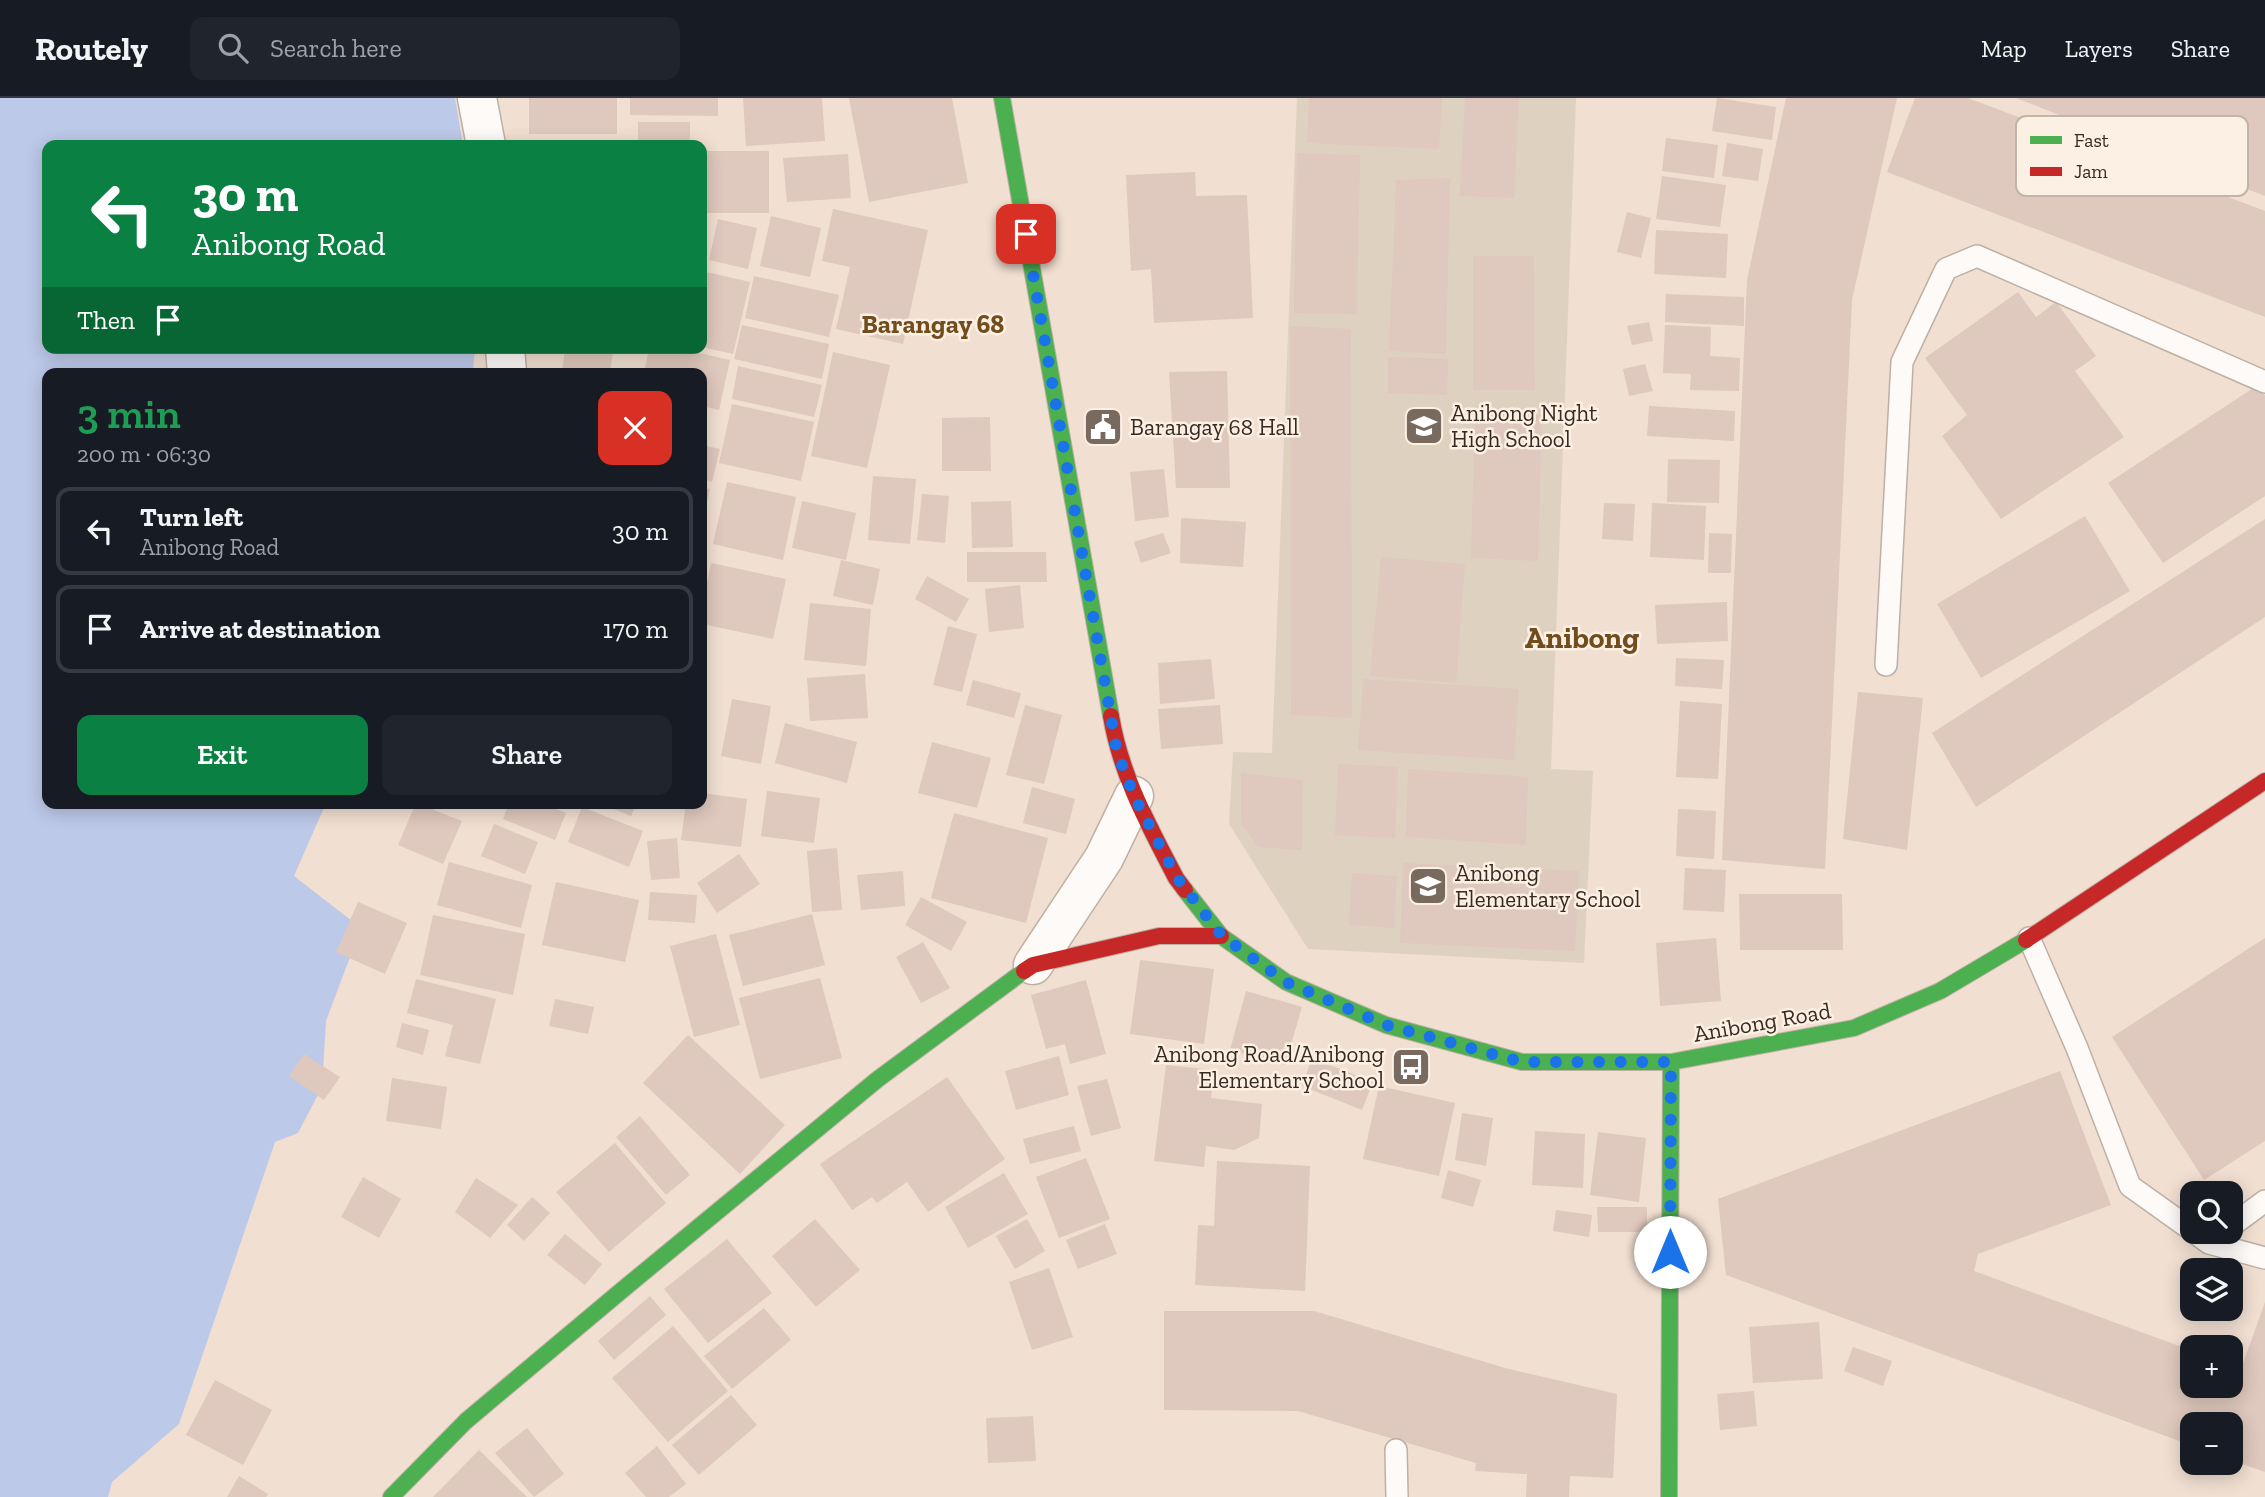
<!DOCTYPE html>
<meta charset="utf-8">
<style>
:root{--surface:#171b24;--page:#20242c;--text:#f1f3f6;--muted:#9ea1a6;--line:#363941;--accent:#0b8043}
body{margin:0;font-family:"Zilla Slab",serif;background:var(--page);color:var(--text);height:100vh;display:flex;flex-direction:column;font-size:26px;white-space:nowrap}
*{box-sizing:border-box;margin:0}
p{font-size:23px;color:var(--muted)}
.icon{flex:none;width:38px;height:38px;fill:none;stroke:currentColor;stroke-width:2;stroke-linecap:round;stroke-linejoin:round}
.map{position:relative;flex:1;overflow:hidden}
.details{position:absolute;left:42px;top:270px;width:665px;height:441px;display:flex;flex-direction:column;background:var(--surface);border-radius:14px;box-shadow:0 4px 18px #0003}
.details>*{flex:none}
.guide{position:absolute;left:42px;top:42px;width:665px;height:214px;border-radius:14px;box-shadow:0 4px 18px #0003;background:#0b8043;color:#fff;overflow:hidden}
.buttons{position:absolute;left:2180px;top:1083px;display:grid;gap:14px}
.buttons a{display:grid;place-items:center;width:63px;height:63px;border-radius:14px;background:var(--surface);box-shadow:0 4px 18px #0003;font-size:35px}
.pin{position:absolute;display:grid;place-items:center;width:60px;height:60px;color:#fff;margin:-30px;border-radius:14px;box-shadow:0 4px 10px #0006}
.me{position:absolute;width:77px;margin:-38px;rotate:0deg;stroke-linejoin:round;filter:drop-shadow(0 0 5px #0008)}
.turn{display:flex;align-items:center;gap:24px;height:147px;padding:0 35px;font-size:32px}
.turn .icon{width:91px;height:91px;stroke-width:2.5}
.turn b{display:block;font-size:49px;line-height:60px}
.then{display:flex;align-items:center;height:66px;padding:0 35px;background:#0003;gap:14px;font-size:26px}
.round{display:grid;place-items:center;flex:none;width:74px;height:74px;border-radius:14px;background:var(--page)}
.headline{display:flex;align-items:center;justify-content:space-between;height:119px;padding:0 35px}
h1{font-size:42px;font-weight:600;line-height:52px;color:#1e9e55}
.cta{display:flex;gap:14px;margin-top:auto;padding:14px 35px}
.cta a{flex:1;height:80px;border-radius:14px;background:var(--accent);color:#fff;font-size:28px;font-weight:600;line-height:80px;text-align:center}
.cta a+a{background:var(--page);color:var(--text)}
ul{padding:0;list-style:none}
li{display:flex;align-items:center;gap:21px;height:88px;margin:0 14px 10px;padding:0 21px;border:4px solid var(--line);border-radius:14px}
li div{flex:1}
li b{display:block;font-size:26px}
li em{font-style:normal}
header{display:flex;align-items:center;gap:42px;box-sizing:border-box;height:98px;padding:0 35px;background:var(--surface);border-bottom:2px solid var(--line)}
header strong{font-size:33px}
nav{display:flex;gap:38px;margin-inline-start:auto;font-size:24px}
.search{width:490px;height:63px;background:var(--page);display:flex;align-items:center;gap:18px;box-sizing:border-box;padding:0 24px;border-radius:14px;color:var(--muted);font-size:26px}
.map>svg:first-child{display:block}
.education{fill:#dfd1c0}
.water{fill:#bdc9e9}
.building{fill:#dfc8bd}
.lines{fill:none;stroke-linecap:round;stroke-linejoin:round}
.lane-casing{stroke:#bdb0a4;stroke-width:24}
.street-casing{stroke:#bdb0a4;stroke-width:41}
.fast-casing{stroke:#bdb0a4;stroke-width:18}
.jam-casing{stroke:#bdb0a4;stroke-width:18}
.lane{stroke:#fdfaf8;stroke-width:21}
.street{stroke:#fdfaf8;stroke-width:38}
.fast{stroke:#4caf50;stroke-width:16}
.jam{stroke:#c62828;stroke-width:16}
.route{stroke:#1a73e8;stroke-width:12;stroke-dasharray:0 21.6}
.labels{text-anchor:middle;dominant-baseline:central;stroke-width:5;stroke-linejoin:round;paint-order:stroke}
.poi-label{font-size:23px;fill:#372b21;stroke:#fcefe4;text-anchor:start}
.street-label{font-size:23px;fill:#372b21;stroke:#fcefe4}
.quarter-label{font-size:26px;font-weight:bold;fill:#714c1c;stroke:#fcefe4}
.district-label{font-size:30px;font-weight:bold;fill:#714c1c;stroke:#fcefe4}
.key{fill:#fcefe4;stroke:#c1b4aa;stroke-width:2}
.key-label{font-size:19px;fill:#372b21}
</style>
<header>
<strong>Routely</strong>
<div class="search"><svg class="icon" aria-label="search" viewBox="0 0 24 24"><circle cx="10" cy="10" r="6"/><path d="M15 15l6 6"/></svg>Search here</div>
<nav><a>Map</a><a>Layers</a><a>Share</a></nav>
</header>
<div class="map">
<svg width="2265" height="1399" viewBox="0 0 2265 1399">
<rect width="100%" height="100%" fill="#f1dfd1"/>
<path class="education" d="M 1297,0 L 1576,0 L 1551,671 L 1593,673 L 1584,865 L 1308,851 L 1229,726 L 1233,654 L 1272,655 Z"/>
<path class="water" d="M 0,0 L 455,0 L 463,47 L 47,47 L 47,250 L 475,250 L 473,275 L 47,275 L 47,705 L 326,705 L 294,778 L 361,830 L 326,923 L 322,989 L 298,1035 L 275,1044 L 179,1326 L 112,1384 L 108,1399 L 0,1399 Z"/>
<path class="building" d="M 529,0 L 617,0 L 617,36 L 529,36 Z
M 630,0 L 718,0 L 718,18 L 630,17 Z
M 743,0 L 822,0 L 825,43 L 746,48 Z
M 849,0 L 952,0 L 968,85 L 869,104 Z
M 1309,0 L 1442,0 L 1439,51 L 1307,45 Z
M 1465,0 L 1519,0 L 1514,100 L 1460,98 Z
M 1717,0 L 1776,9 L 1772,42 L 1712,33 Z
M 1786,0 L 1897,0 L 1852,202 L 1825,771 L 1722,762 L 1747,182 Z
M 1915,0 L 1968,0 L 2265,113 L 2265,219 L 1887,74 Z
M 2016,0 L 2265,0 L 2265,98 Z
M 638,24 L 690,24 L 690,47 L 638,47 Z
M 1666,40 L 1718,47 L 1714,80 L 1662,73 Z
M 1727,45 L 1763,51 L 1758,83 L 1722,78 Z
M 702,53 L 769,53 L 769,115 L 702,115 Z
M 1297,55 L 1360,57 L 1357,216 L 1294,215 Z
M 848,56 L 851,100 L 787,104 L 783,60 Z
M 1195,74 L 1196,98 L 1247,97 L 1253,220 L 1154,225 L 1151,171 L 1131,173 L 1126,77 Z
M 1662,78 L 1726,87 L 1720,129 L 1656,121 Z
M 1450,80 L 1446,256 L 1389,253 L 1396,82 Z
M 833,111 L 928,132 L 903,246 L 836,231 L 850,169 L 822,163 Z
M 1627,114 L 1651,120 L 1641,160 L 1617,154 Z
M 771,118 L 821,130 L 810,179 L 760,168 Z
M 718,121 L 757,130 L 748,171 L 709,162 Z
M 1656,132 L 1728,136 L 1726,180 L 1654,176 Z
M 1473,158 L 1534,158 L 1535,292 L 1473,292 Z
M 702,173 L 750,184 L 733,256 L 702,249 Z
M 754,178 L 839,197 L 829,239 L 745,220 Z
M 2018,194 L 2036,219 L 2056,204 L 2096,258 L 2075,273 L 2124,339 L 2001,421 L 1942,338 L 1967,317 L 1925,260 Z
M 1666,196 L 1744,199 L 1744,228 L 1665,224 Z
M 1649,224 L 1653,243 L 1632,247 L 1627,228 Z
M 742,227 L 829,246 L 822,281 L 734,261 Z
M 1665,227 L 1711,229 L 1710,258 L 1740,260 L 1739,293 L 1690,292 L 1691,276 L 1663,275 Z
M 1290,228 L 1351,231 L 1352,620 L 1291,617 Z
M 565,250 L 613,253 L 610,275 L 562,275 Z
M 649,250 L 677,250 L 730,262 L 719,312 L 702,308 L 702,275 L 644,275 Z
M 833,254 L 890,267 L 867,370 L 811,358 Z
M 1388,259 L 1448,261 L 1447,297 L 1388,295 Z
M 1645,266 L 1653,293 L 1629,298 L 1623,271 Z
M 738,268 L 822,287 L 814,319 L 732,301 Z
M 1227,273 L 1230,390 L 1176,390 L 1169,274 Z
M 2258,287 L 2265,298 L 2265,398 L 2163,465 L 2108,385 Z
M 732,306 L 814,324 L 801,383 L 719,365 Z
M 1649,308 L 1735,313 L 1734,343 L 1647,338 Z
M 1475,315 L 1542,317 L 1538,463 L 1471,460 Z
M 990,319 L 991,373 L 942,373 L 942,320 Z
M 702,347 L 720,351 L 712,384 L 702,381 Z
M 1668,361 L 1720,362 L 1719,405 L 1667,404 Z
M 1164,371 L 1169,419 L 1135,423 L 1130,374 Z
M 873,378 L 916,381 L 910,446 L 868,442 Z
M 727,384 L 796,399 L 783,462 L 713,446 Z
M 702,390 L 710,391 L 703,424 L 702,424 Z
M 922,396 L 949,398 L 945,445 L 917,442 Z
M 802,403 L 856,415 L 846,462 L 792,450 Z
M 1011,403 L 1013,449 L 972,450 L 971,404 Z
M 1604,405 L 1635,406 L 1633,443 L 1602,441 Z
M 1652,405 L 1706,408 L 1704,462 L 1650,459 Z
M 2085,418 L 2130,493 L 1981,580 L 1937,506 Z
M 1181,420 L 1246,424 L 1243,469 L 1180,465 Z
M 2265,421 L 2265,519 L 1976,709 L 1932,635 Z
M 1163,435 L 1171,455 L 1141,465 L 1134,444 Z
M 1709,435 L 1732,436 L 1731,475 L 1708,475 Z
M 967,454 L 1046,454 L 1047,484 L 967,484 Z
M 1381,459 L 1465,466 L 1456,585 L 1370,578 Z
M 841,462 L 880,471 L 873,507 L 833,498 Z
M 711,465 L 786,481 L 773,541 L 702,526 L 702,509 Z
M 927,478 L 969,501 L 956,524 L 915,501 Z
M 1020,487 L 1024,530 L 989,534 L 985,491 Z
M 1727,504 L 1728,543 L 1657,546 L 1655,507 Z
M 810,505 L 871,511 L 866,568 L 804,562 Z
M 948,528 L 977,536 L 962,594 L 933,587 Z
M 1676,560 L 1724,562 L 1722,591 L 1675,588 Z
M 1211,561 L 1215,601 L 1160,606 L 1158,565 Z
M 865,576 L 868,620 L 810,623 L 807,580 Z
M 1363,581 L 1519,591 L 1514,662 L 1358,652 Z
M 973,582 L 1021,595 L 1014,620 L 966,607 Z
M 1858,594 L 1923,600 L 1907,752 L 1843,741 Z
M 732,601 L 771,608 L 761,666 L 721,658 Z
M 1680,603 L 1722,606 L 1718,681 L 1676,679 Z
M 1025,607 L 1062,617 L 1044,686 L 1006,677 Z
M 1220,607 L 1223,646 L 1161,651 L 1158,611 Z
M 785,625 L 857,644 L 847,685 L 775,665 Z
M 932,644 L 991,660 L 977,710 L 918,695 Z
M 1338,666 L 1398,669 L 1395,740 L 1335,737 Z
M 1408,671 L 1528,679 L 1526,747 L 1406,739 Z
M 1241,675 L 1303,682 L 1302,752 L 1258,749 L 1241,725 Z
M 1032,689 L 1075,701 L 1066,736 L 1023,725 Z
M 767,693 L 820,700 L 814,745 L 761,738 Z
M 702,695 L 747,701 L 741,749 L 681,742 L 686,705 L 702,705 Z
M 416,705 L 462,723 L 443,766 L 398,747 Z
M 509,705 L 542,705 L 566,715 L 555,742 L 503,721 Z
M 599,705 L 637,705 L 631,718 Z
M 582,709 L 643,733 L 629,769 L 568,744 Z
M 1678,711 L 1716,713 L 1714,761 L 1676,758 Z
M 954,715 L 1048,740 L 1026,825 L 931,800 Z
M 494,726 L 538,744 L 525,776 L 481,758 Z
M 677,740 L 680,780 L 651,782 L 647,743 Z
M 837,750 L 842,812 L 812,814 L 807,753 Z
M 739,756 L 760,786 L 717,815 L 697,785 Z
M 449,764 L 532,787 L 521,830 L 437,807 Z
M 1403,765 L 1579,773 L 1575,853 L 1400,845 Z
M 1685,770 L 1726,772 L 1724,814 L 1683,812 Z
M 903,773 L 905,808 L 861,812 L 857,777 Z
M 1352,775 L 1397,778 L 1394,830 L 1349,827 Z
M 556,784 L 639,802 L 625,864 L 542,847 Z
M 650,794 L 697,797 L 695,825 L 648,822 Z
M 1739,796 L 1842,796 L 1843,852 L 1740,852 Z
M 921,799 L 967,824 L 951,853 L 905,827 Z
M 358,804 L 407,825 L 385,876 L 336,854 Z
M 812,816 L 825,867 L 743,888 L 729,837 Z
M 433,817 L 525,836 L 513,897 L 420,877 Z
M 716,836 L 740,927 L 694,939 L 670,848 Z
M 1716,840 L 1721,903 L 1660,908 L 1656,845 Z
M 2265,840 L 2265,1043 L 2204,1082 L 2112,939 Z
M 923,844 L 950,890 L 921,905 L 896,859 Z
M 1140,862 L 1214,871 L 1204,946 L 1130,936 Z
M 820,880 L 842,960 L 760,981 L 739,900 Z
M 416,881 L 496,901 L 480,966 L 445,958 L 453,927 L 407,915 Z
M 1086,882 L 1106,956 L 1070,966 L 1065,946 L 1046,951 L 1031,897 Z
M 1246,893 L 1302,909 L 1285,967 L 1230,952 Z
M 555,901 L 594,909 L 588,936 L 549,928 Z
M 402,925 L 429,932 L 423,957 L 396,949 Z
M 688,937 L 785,1027 L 740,1076 L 643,985 Z
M 304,956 L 340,979 L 324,1002 L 289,978 Z
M 1059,958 L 1069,997 L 1016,1012 L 1005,973 Z
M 1312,960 L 1373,984 L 1362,1012 L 1302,988 Z
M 1166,967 L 1214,972 L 1211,1000 L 1262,1006 L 1259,1040 L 1234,1052 L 1206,1048 L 1204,1069 L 1154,1063 Z
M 2060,973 L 2111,1107 L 1978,1156 L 1974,1173 L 2193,1253 L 2193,1288 L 2231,1288 L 2231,1267 L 2241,1271 L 2265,1204 L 2265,1374 L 2231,1362 L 2231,1326 L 2193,1326 L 2193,1348 L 1726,1177 L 1718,1101 Z
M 947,979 L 1005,1061 L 928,1114 L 907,1084 L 877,1105 L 872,1099 L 852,1112 L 820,1066 Z
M 392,980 L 447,989 L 441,1031 L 386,1023 Z
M 1107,981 L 1121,1030 L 1091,1038 L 1077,988 Z
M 1379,988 L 1455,1005 L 1439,1078 L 1363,1061 Z
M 1462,1015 L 1493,1020 L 1486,1068 L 1455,1062 Z
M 640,1018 L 690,1077 L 666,1097 L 616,1039 Z
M 1074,1028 L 1081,1053 L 1030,1066 L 1023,1041 Z
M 1535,1033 L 1585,1036 L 1583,1090 L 1532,1087 Z
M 1598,1034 L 1646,1040 L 1639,1104 L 1590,1097 Z
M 615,1045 L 666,1105 L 609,1154 L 556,1094 Z
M 1086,1060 L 1110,1121 L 1059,1140 L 1036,1079 Z
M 1217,1063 L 1310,1068 L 1305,1193 L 1195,1187 L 1198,1127 L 1214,1128 Z
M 1448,1072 L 1481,1082 L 1473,1109 L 1441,1100 Z
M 1004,1075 L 1028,1116 L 968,1150 L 945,1109 Z
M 363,1079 L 401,1101 L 379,1140 L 341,1119 Z
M 476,1080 L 518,1107 L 490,1140 L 455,1114 Z
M 532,1099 L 550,1115 L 524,1143 L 507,1127 Z
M 1597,1109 L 1647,1109 L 1647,1134 L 1598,1134 Z
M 1556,1112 L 1592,1117 L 1589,1139 L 1553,1133 Z
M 815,1121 L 860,1172 L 816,1209 L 772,1158 Z
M 1027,1121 L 1045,1153 L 1015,1171 L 996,1138 Z
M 1105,1126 L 1117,1156 L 1078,1171 L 1066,1142 Z
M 565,1136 L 602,1166 L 585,1187 L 547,1157 Z
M 727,1141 L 772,1195 L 708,1245 L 664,1191 Z
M 1049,1170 L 1073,1239 L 1032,1252 L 1009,1184 Z
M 650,1198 L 666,1217 L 614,1262 L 598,1243 Z
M 764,1210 L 791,1242 L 732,1291 L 704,1258 Z
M 1164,1213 L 1314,1213 L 1505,1270 L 1617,1296 L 1613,1380 L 1570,1378 L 1569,1399 L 1526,1399 L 1527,1376 L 1475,1373 L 1476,1365 L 1298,1313 L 1164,1312 Z
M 1819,1224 L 1823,1281 L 1753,1285 L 1749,1229 Z
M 673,1228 L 728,1293 L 668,1344 L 612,1280 Z
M 1853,1249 L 1892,1263 L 1883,1288 L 1844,1273 Z
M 215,1282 L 272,1312 L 243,1367 L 186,1337 Z
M 1754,1293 L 1757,1328 L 1720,1332 L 1717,1296 Z
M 731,1297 L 757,1327 L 699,1377 L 672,1347 Z
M 1033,1318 L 1036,1363 L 988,1365 L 986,1320 Z
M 527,1330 L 564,1376 L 534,1399 L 495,1355 Z
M 657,1348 L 686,1386 L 669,1399 L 646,1399 L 625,1375 Z
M 479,1352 L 527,1399 L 433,1399 Z
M 239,1378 L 268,1396 L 266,1399 L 227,1399 Z"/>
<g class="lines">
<g class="lane-casing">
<path id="lane" d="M 1886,567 L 1902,264 L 1946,171 L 1977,158 L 2265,284
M 2029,840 L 2077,950 L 2130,1088 L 2193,1133
M 2231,1128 L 2265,1103
M 2194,1134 L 2209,1145 L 2265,1160
M 1396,1352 L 1397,1399"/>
</g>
<g class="street-casing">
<path id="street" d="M 477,0 L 486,47
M 505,250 L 507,275
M 1033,867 L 1104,760 L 1134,698"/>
</g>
<g class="fast-casing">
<path id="fast" d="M 1002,0 L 1111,618
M 1185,792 L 1221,838 L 1286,884 L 1386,927 L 1522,964 L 1671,964 L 1854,930 L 1940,893 L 2026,842
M 391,1399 L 466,1323 L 627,1188 L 878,981 L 1024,873
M 1669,1399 L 1671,964"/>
</g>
<g class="jam-casing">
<path id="jam" d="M 1111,618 C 1121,678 1148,726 1176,780 L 1185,792
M 2026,842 L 2265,683
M 1024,873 L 1033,867 L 1159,838 L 1221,838"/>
</g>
<use href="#lane" class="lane"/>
<use href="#street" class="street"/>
<use href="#fast" class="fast"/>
<use href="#jam" class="jam"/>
</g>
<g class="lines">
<path class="route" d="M 1026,136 L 1117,654 L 1134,698 L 1177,780 L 1222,838 L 1286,884 L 1386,927 L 1522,964 L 1671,964 L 1670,1154"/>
</g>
<defs>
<g id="school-square" transform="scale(2.0125)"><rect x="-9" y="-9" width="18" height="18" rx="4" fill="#786a5f" stroke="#fcefe4"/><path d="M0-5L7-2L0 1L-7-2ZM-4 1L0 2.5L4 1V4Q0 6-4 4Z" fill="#fff"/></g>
<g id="civic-square" transform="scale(2.0125)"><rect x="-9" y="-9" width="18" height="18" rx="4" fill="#786a5f" stroke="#fcefe4"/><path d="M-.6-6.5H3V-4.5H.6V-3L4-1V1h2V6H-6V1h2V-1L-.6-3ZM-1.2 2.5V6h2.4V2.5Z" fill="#fff"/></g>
<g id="bus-square" transform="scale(2.0125)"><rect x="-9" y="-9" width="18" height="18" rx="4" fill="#786a5f" stroke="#fcefe4"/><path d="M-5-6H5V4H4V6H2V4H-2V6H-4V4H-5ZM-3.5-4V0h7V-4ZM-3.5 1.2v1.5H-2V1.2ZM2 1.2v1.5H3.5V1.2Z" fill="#fff"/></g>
</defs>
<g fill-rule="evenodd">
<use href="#school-square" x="1424" y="328"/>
<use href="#civic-square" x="1103" y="329"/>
<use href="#school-square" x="1428" y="788"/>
<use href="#bus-square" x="1411" y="969"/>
</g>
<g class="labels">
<g class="poi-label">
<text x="1451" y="315">Anibong Night<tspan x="1451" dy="26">High School</tspan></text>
<text x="1130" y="329">Barangay 68 Hall</text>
<text x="1455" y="775">Anibong<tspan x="1455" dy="26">Elementary School</tspan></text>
<text x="1384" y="956" text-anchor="end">Anibong Road/Anibong<tspan x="1384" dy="26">Elementary School</tspan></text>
</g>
<g class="street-label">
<text transform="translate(1762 924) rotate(-10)">Anibong Road</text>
</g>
<g class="quarter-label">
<text x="933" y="226">Barangay 68</text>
</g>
<g class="district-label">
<text x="1582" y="540">Anibong</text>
</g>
</g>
<rect x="2016" y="18" width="232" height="80" rx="10" class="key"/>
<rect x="2030" y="38" width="32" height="8" fill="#4caf50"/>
<rect x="2030" y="69" width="32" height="9" fill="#c62828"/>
<g class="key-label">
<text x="2074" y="49">Fast</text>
<text x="2074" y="80">Jam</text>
</g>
</svg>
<div class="buttons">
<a><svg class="icon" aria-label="search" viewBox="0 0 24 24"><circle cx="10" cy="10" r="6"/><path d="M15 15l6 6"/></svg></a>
<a><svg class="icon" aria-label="layers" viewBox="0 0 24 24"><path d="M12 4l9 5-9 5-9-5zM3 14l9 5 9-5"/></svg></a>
<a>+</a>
<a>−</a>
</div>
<div class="pin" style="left:1026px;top:136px;background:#d93025"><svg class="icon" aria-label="arrive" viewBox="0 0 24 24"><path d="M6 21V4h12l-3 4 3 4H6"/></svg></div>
<svg class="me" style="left:1670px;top:1154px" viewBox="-20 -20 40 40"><circle r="19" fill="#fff"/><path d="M0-13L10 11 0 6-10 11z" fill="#1a73e8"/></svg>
<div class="guide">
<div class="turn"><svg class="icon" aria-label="left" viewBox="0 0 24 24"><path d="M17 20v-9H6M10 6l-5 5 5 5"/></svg><div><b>30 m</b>Anibong Road</div></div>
<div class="then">Then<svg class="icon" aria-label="arrive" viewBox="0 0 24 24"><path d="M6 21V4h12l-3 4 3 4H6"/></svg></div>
</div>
<section class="details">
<div class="headline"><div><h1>3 min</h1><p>200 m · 06:30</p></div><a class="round" style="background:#d93025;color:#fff"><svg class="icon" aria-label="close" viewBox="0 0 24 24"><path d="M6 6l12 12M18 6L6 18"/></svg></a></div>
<ul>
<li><svg class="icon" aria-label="left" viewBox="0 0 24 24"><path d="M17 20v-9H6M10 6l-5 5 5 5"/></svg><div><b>Turn left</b><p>Anibong Road</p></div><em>30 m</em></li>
<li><svg class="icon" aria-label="arrive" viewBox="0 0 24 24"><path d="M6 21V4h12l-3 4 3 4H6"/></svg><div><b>Arrive at destination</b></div><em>170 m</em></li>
</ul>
<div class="cta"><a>Exit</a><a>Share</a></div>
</section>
</div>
